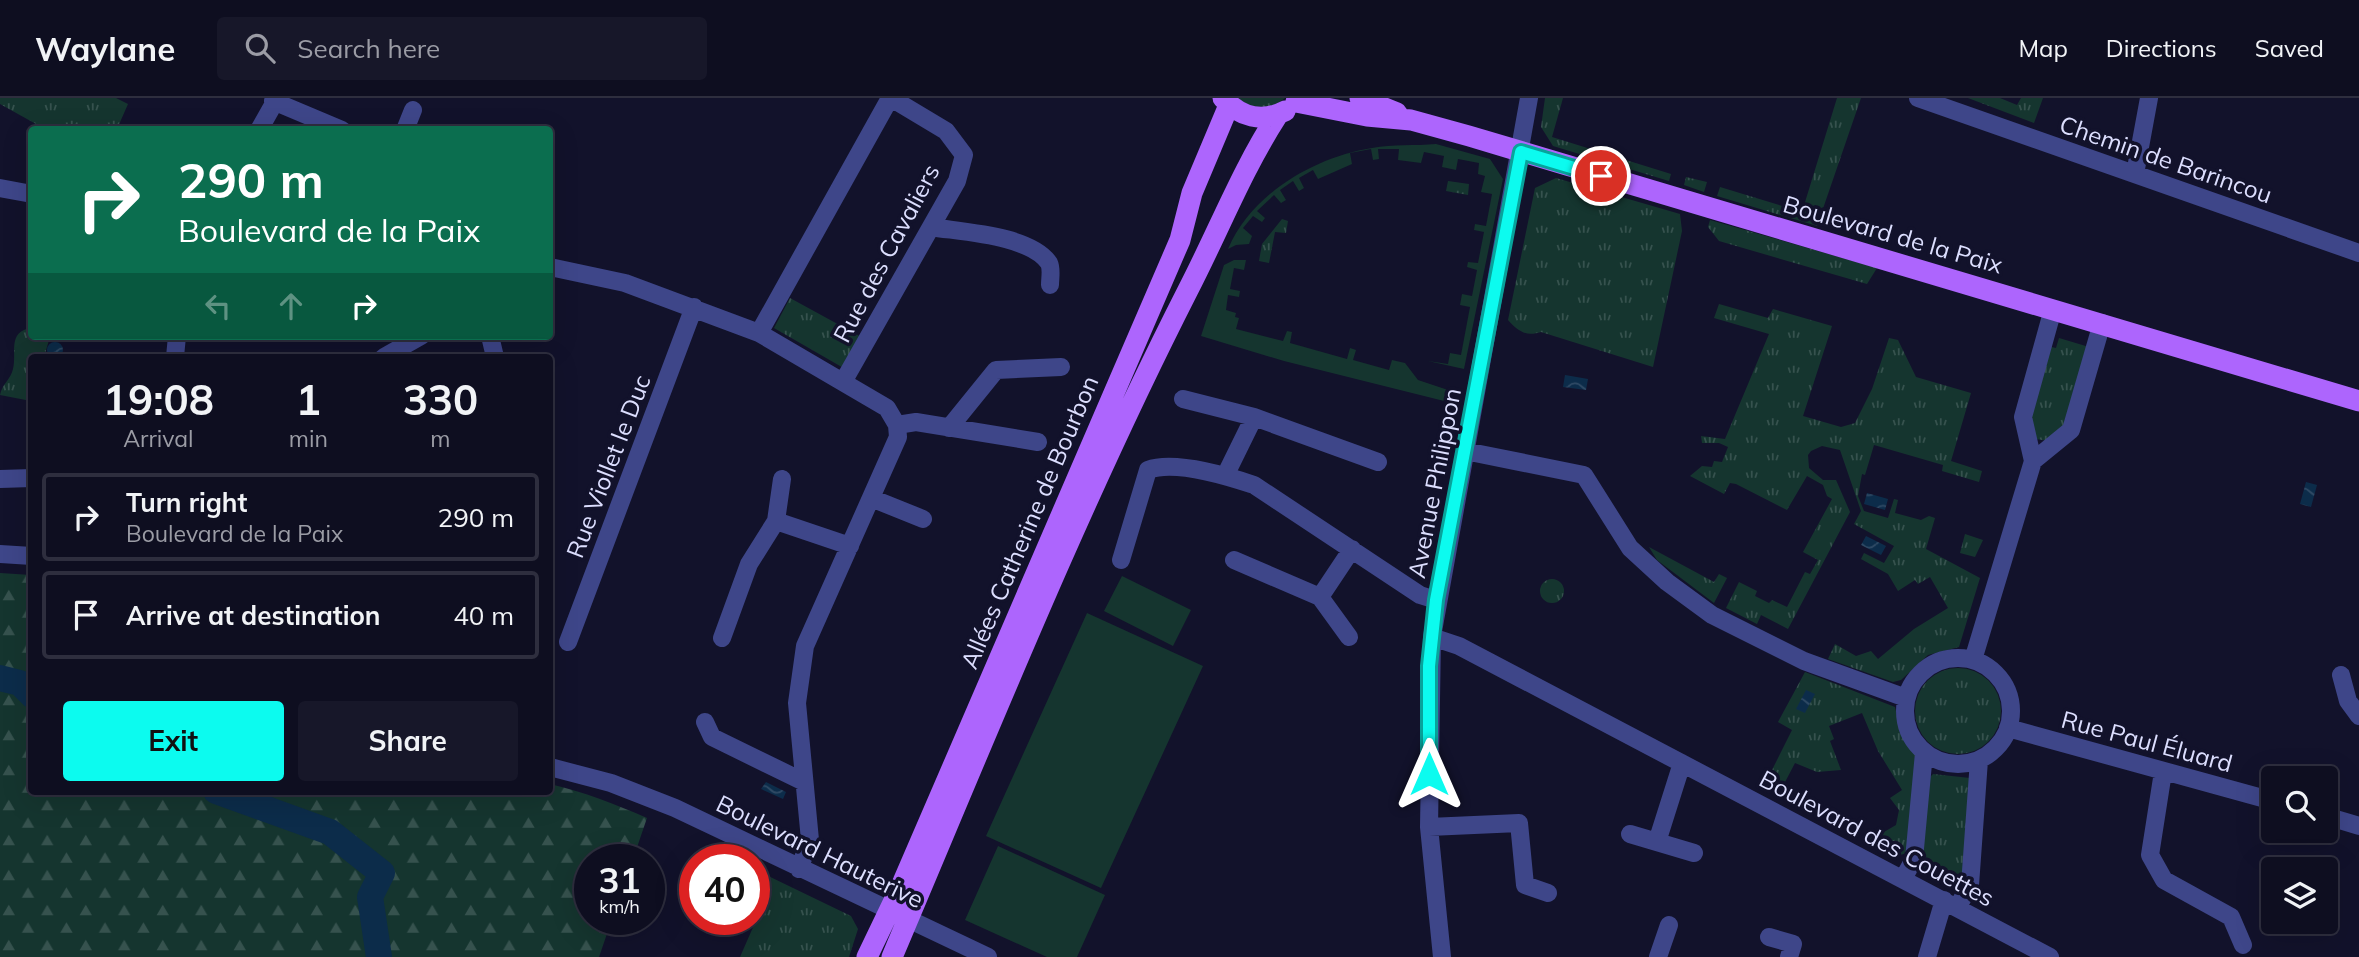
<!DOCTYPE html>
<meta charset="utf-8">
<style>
:root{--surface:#0e0e20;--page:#171729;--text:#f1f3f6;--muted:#9b9ca5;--line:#2e2e3e;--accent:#0cfbef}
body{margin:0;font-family:Mulish,sans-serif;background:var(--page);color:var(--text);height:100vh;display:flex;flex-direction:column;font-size:26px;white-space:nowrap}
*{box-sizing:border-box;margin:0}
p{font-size:23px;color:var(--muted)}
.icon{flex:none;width:38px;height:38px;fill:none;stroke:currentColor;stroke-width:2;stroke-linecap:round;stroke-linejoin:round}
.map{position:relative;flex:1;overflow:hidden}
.details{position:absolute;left:28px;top:256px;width:525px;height:441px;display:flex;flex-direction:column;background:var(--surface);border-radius:7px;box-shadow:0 7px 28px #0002,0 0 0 2px var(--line)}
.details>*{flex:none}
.top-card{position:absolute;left:28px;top:28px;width:525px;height:214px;border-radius:7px;box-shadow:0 7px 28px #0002,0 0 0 2px var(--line);background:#0b6e4f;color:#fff;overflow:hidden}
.tools{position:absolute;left:2261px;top:668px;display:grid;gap:14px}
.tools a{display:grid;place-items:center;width:77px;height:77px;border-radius:7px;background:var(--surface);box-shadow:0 7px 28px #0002,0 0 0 2px var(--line);font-size:35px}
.speed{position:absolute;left:574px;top:746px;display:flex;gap:14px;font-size:35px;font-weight:700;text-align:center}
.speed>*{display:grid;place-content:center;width:91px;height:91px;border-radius:50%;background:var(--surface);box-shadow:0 7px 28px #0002,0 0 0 2px var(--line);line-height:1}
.speed small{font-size:18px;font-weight:400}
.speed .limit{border:10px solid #d22;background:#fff;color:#111}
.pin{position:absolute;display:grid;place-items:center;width:60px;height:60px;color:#fff;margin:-30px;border:4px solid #fff;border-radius:50%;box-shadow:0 2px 7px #0007}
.me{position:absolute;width:77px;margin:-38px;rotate:0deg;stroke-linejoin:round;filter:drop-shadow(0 0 5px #0008)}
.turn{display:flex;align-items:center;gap:24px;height:147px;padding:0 35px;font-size:32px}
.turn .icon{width:91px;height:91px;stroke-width:2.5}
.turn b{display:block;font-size:49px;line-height:60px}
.lanes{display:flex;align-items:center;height:66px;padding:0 35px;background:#0003;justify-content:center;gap:35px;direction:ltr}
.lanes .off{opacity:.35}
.eta{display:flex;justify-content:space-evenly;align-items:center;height:119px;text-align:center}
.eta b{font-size:42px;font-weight:700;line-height:49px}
.primary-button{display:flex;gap:14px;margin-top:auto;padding:14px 35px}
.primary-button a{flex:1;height:80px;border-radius:7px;background:var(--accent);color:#111;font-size:28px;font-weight:700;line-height:80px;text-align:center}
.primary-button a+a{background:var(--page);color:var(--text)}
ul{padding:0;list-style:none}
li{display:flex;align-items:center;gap:21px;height:88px;margin:0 14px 10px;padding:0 21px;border:4px solid var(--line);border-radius:7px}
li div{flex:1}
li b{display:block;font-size:26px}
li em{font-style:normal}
header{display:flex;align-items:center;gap:42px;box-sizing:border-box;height:98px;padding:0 35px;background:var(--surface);border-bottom:2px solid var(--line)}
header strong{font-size:33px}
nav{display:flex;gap:38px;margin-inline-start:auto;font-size:24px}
.search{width:490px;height:63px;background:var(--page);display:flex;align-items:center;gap:18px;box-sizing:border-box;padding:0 24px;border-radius:7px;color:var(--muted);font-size:26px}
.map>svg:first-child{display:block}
.grass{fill:url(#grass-tufts)}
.forest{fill:url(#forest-firs)}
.garden{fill:#15352f}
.water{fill:url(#water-waves)}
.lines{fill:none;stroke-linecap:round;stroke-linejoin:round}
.river{stroke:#0c2c4a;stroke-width:26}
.minor{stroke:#3e4689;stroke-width:18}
.major{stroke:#ad65fd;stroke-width:21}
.route-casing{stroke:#08a39b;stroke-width:18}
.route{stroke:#0cfbef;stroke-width:12}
.labels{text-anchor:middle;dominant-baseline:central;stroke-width:7;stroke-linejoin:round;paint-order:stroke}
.street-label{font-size:24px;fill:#dcdefe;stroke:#12122b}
</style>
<header>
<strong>Waylane</strong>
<div class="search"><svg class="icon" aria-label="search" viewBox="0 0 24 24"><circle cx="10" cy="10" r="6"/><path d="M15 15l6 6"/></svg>Search here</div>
<nav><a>Map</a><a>Directions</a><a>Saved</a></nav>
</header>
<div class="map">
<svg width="2359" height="859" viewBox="0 0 2359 859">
<defs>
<pattern id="grass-tufts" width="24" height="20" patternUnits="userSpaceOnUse" patternTransform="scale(1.75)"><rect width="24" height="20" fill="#15352f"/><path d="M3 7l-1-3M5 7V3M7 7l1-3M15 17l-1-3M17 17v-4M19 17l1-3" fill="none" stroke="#36524e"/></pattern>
<pattern id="forest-firs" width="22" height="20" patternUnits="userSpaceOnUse" patternTransform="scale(1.75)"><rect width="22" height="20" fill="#15352f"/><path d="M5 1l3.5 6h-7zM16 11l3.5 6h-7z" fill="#36524e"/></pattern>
<pattern id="water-waves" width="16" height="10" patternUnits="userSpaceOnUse" patternTransform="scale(1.75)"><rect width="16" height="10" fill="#0c2c4a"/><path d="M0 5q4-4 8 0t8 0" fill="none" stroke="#2f4a65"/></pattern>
</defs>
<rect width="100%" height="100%" fill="#12122b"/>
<path class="grass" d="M 0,0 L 116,0 L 128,6 L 117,31 L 45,31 L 0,6 Z
M 1237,0 L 1285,0 C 1270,13 1252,11 1237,0 Z
M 1545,0 L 1563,0 L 1552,39 L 1671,76 L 1669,83 L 1553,48 L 1541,29 Z
M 1837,0 L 1861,0 L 1817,128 L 1717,98 L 1720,89 L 1802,114 Z
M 1968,0 L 2000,0 L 2017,7 L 2021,0 L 2043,0 L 2034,25 Z
M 1686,79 L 1707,84 L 1704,94 L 1684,87 Z
M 1556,80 L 1680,116 L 1682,133 L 1653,269 L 1541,234 C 1526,239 1518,233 1508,222 L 1535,90 Z
M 1448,83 L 1469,86 L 1468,97 L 1446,93 Z
M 1282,121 L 1288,123 L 1286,135 L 1275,134 L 1269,165 L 1259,163 L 1262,146 Z
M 1710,122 L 1877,170 L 1867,186 L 1719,143 L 1708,129 Z
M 790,200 L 865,241 L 847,272 L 774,230 Z
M 1719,206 L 1768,220 L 1773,211 L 1832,228 L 1803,318 L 1841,329 L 1855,325 L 1872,291 L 1889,240 L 1898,242 L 1916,279 L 1971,295 L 1951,363 L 1982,373 L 1979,384 L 1942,373 L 1943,367 L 1874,347 L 1865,377 L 1862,376 L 1858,398 L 1864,413 L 1888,420 L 1894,401 L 1898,402 L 1895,415 L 1921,422 L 1929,418 L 1935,420 L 1926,451 L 1980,480 L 1959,549 L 1928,557 L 1901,582 L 1893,584 L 1828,561 L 1835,546 L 1856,558 L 1871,553 L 1878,561 L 1914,531 L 1948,510 L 1930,479 L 1918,486 L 1915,482 L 1898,493 L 1888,476 L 1861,461 L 1864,455 L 1884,465 L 1894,448 L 1854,426 L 1861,413 L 1840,352 L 1822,348 L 1811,353 L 1808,357 L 1809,370 L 1823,382 L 1836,382 L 1850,414 L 1788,531 L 1761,517 L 1757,526 L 1726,510 L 1739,484 L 1757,493 L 1755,498 L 1769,505 L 1772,502 L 1787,509 L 1805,474 L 1810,476 L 1818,462 L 1803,454 L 1832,401 L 1827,398 L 1823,387 L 1807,378 L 1787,412 L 1736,386 L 1730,385 L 1724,396 L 1690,378 L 1702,368 L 1712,369 L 1714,363 L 1722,364 L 1728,349 L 1719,345 L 1702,345 L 1701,338 L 1725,341 L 1769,236 L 1714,220 Z
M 31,230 L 32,238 L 59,238 L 59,242 L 49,242 L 44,259 L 32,259 L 31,303 L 0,297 C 2,286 11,281 13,271 C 17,255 7,234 31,230 Z
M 2059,240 L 2089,249 L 2066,327 L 2048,343 L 2036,341 L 2027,324 L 2047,248 L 2056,250 Z
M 1965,436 L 1983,442 L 1975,459 L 1960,455 Z
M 1649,449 L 1714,484 L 1719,476 L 1727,480 L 1714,505 L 1657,462 Z
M1540 493a12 12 0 1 1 24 0a12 12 0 1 1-24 0Z
M1915 613a43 43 0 1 1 86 0a43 43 0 1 1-86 0Z
M 1805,574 L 1895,609 L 1901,637 L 1916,657 L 1909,755 L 1894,758 L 1867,744 L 1872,733 L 1884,734 L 1896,727 L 1899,712 L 1890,700 L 1902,692 L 1878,653 L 1862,615 L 1829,628 L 1834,641 L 1830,643 L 1841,672 L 1817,674 L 1795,665 L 1784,686 L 1769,678 L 1792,632 L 1778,624 Z
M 1933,676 L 1970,680 L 1965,784 L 1957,791 L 1919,774 L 1927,682 Z
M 754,771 L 851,818 L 858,831 L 849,859 L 740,859 L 765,802 L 754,796 Z"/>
<path class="forest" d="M 0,475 L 31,477 L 32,693 L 550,693 L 550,686 C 584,694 615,706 647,720 L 633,761 L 590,761 L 590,821 L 612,821 L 599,859 L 0,859 Z"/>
<path class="garden" d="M 1436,46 L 1490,61 L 1503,81 L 1464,271 L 1428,263 L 1448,266 L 1450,255 L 1461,257 L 1470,209 L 1460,207 L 1462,196 L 1472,198 L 1477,172 L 1467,169 L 1468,164 L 1478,165 L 1484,134 L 1474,132 L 1475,126 L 1486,128 L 1492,96 L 1481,94 L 1485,78 L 1478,76 L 1479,65 L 1458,61 L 1456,72 L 1442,69 L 1444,58 L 1424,54 L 1421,65 L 1398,62 L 1399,51 L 1378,51 L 1379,61 L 1373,62 L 1371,51 L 1350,55 L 1352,66 L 1318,81 L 1313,72 L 1299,80 L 1304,90 L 1299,93 L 1293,83 L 1280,92 L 1286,102 L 1281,105 L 1274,97 L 1257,113 L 1265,120 L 1262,124 L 1253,118 L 1243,130 L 1252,138 L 1249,146 L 1236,147 L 1228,151 C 1252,95 1315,59 1372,50 C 1393,46 1415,48 1436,46 Z
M 1234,162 L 1246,162 L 1244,172 L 1234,170 L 1230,191 L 1240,193 L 1239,199 L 1228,197 L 1226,212 L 1236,215 L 1235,219 L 1239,220 L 1236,231 L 1283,243 L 1287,233 L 1292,234 L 1290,245 L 1347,261 L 1350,250 L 1356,252 L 1353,262 L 1389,272 L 1392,262 L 1405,265 L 1418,282 L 1460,296 L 1460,307 L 1284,263 L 1201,238 L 1224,167 Z
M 1122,478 L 1191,512 L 1173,548 L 1104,513 Z
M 1087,515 L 1203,568 L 1101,790 L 986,738 Z
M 998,748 L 1105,797 L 1077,859 L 1047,859 L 965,822 Z"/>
<path class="water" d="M47 252a8 8 0 1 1 16 0a8 8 0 1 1-16 0Z
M 1565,277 L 1588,281 L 1586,292 L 1563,289 Z
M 2306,384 L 2317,387 L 2311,409 L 2300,406 Z
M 1867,395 L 1888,401 L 1885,412 L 1864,406 Z
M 1866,438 L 1886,448 L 1881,457 L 1861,447 Z
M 1806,592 L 1815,596 L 1805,615 L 1796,611 Z
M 766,684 L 786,694 L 783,701 L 761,691 Z"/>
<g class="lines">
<path class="river" d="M 0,580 L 20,585 L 32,597
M 216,693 L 330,734 L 382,775 L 370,799 L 379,859"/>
<path class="minor" d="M 1918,0 L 2359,155
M 273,3 L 342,32
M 259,32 L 277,0
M 405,32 L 413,12
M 2135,76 L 2149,0
M 0,90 L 32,96
M 931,129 C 961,134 1030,137 1049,165 C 1052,171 1050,180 1050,187
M 550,169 L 625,185 L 759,235 L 890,0
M 2053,211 L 2023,319 L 2033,363 L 2071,332 L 2102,225
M 759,235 L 887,310 L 897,327 L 916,324 L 1038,344
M 490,238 L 495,259
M 175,259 L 177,238
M 384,259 L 421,238
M 843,284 L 957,83 L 964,57 L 946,33 L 891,0
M 1183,301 L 1254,319 L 1378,364
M 949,330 L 996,272 L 1061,269
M 1465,353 L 1584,377 L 1630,450 L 1667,484 L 1712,517 L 1804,563 L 1906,600
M 1225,378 L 1254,319
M 0,381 L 32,380
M 871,400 L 923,421
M 776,423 L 850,448
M 0,456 L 32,458
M 1121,462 L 1148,372 C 1174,362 1227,378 1254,387 L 1420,497 L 1436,502
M 1234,462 L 1320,499 L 1349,539
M 1320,499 L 1352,451
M 1432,539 L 1459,548 L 2050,859
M 722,540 L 749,466 L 776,423 L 782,381
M 568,544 L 694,209
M1905 613a53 53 0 1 1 106 0a53 53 0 1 1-106 0Z
M 1973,562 L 2033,363
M 2341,577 L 2348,603 L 2359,618
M 705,624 L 712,639 L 804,684
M 2008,630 L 2273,703
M 550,669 L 611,685 L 675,710 L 988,859
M 2163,674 L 2150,757 L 2164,782 L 2231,819 L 2243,847
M 2326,718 L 2359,728
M 1429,729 L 1519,725 L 1525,787 L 1548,795
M 1630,736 L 1694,755
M 1657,744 L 1682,665
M 799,771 L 810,742 L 797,605 L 805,548 L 898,339 L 897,327
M 1903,781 L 1914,761 L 1924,655
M 1957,810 L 1970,787 L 1979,662
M 1769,839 L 1793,846 L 1789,859
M 1442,859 L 1429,729 L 1432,539 L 1529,0
M 1658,859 L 1669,827
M 1927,859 L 1944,802"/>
<path class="major" d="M 1223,0 C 1240,19 1262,25 1285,13
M 1360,0 L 1397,15
M 1296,4 L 1367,18 L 1411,22 L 1469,38 L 2359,303
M 867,859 L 903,784 L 1180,142 L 1192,95 L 1229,7
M 892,859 C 987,635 1078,408 1188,192 C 1218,134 1242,72 1277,18"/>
</g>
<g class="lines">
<g class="route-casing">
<path id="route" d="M 1429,676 L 1429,568 L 1436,502 L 1521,54 L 1601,78"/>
</g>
<use href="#route" class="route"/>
</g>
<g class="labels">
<g class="street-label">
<text transform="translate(2166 61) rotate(19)">Chemin de Barincou</text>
<text transform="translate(1893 136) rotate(16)">Boulevard de la Paix</text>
<text transform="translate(886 155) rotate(-62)">Rue des Cavaliers</text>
<text transform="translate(608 368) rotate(-69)">Rue Viollet le Duc</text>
<text transform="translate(1434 385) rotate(-79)">Avenue Philippon</text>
<text transform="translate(1029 424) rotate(-67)">Allées Catherine de Bourbon</text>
<text transform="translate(2147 643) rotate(15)">Rue Paul Éluard</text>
<text transform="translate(1877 740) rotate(28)">Boulevard des Couettes</text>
<text transform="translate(820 753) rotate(26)">Boulevard Hauterive</text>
</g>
</g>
</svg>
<div class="tools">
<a><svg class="icon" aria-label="search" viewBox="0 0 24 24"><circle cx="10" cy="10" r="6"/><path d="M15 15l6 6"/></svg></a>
<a><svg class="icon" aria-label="layers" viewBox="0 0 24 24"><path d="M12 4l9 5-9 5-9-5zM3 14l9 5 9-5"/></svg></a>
</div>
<div class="speed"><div>31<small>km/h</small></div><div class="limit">40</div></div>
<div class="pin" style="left:1601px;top:78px;background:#d93025"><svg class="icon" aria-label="arrive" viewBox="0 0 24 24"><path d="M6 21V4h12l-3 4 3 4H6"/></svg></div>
<svg class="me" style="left:1429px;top:676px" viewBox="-20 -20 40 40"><path d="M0-17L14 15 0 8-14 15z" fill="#0cfbef" stroke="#fff" stroke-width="4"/></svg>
<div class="top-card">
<div class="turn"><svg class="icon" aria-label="right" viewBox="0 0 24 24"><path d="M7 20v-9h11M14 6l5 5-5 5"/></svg><div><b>290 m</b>Boulevard de la Paix</div></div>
<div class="lanes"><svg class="icon off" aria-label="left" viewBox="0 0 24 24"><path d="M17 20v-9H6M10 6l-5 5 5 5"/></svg><svg class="icon off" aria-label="ahead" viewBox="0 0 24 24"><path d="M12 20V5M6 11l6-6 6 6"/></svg><svg class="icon" aria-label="right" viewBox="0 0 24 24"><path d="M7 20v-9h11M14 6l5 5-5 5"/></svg></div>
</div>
<section class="details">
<div class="eta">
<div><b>19:08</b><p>Arrival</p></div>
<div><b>1</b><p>min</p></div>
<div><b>330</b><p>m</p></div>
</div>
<ul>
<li><svg class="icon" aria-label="right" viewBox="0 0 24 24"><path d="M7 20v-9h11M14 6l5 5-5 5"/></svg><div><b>Turn right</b><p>Boulevard de la Paix</p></div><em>290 m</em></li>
<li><svg class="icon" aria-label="arrive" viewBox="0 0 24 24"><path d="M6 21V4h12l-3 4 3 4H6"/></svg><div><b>Arrive at destination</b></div><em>40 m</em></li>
</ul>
<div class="primary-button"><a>Exit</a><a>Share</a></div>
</section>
</div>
